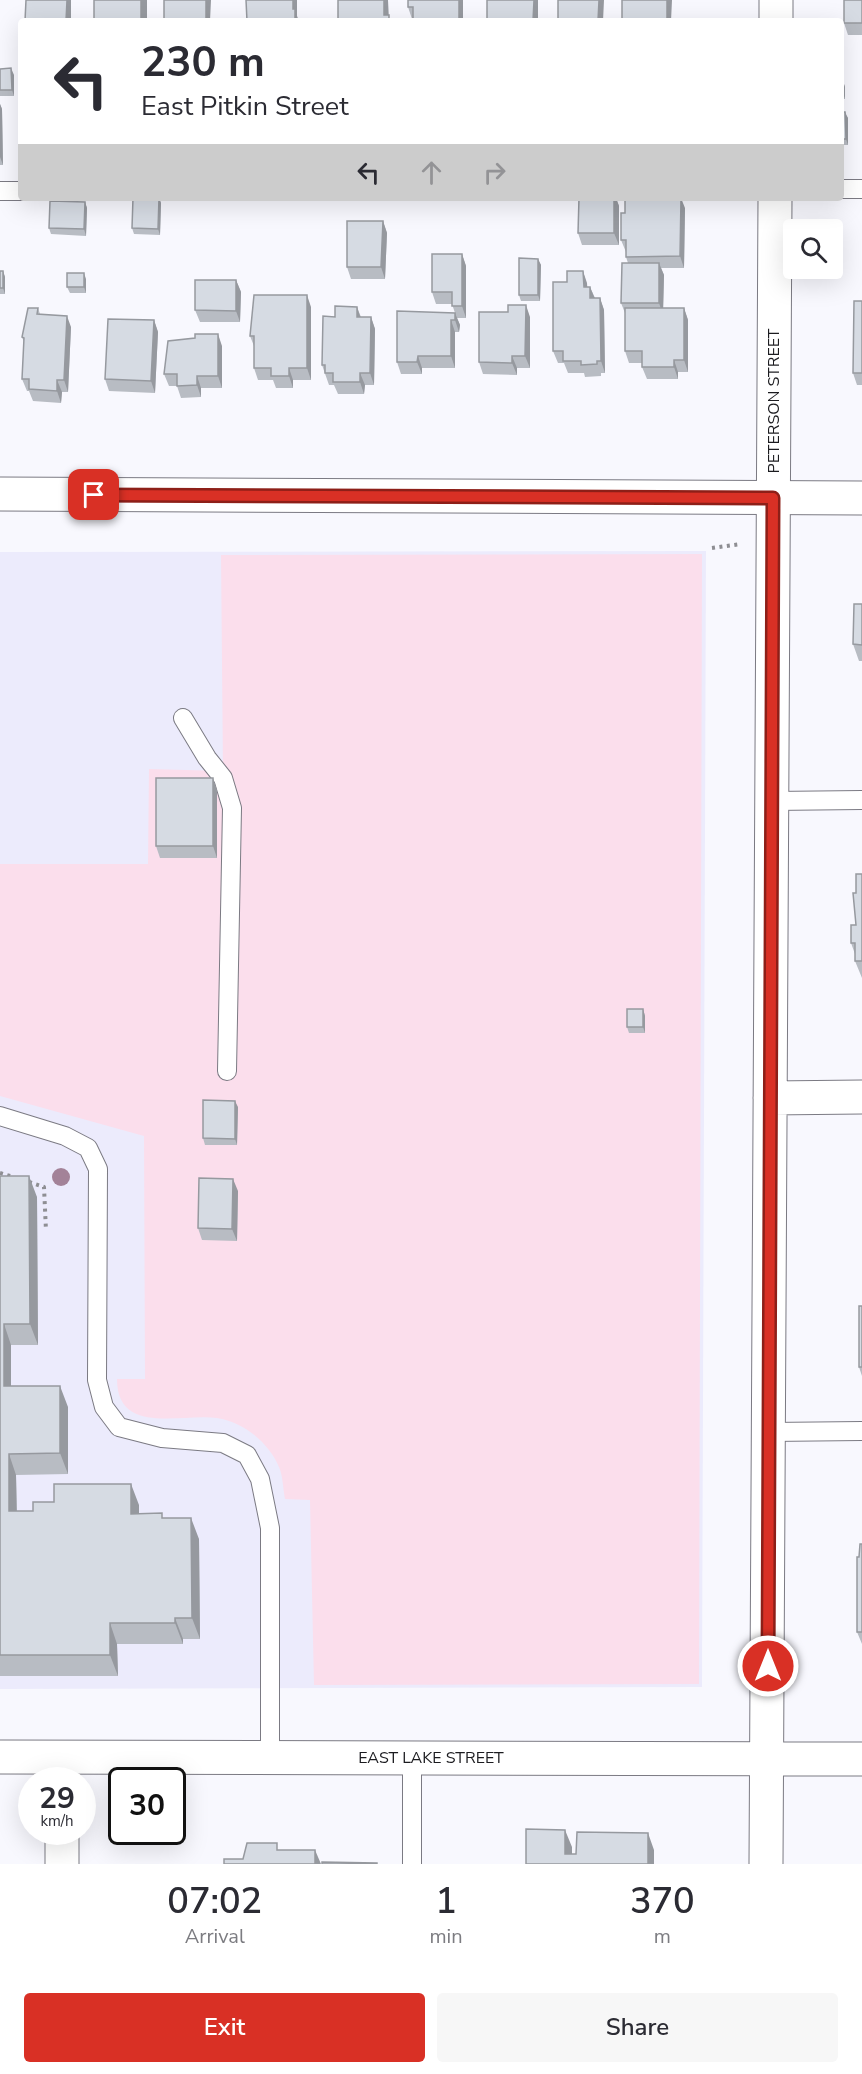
<!DOCTYPE html>
<style>
:root{--surface:#fff;--page:#f7f7f7;--text:#2b2b33;--muted:#7c7c81;--accent:#d93025}
body{margin:0;font-family:"Nunito Sans",sans-serif;background:var(--page);color:var(--text);height:100vh;display:flex;flex-direction:column;font-size:22px;white-space:nowrap}
*{box-sizing:border-box;margin:0}
p{font-size:20px;color:var(--muted)}
.icon{flex:none;width:33px;height:33px;fill:none;stroke:currentColor;stroke-width:2;stroke-linecap:round;stroke-linejoin:round}
.map{position:relative;height:1864px;overflow:hidden}
.side{display:flex;flex-direction:column;background:var(--surface);flex:1}
.side>*{flex:none}
.top-card{position:absolute;left:18px;top:18px;width:826px;height:183px;border-radius:6px;box-shadow:0 6px 24px #0002;background:#fff;color:var(--text);overflow:hidden}
.controls{position:absolute;left:783px;top:219px;display:grid;gap:12px}
.controls a{display:grid;place-items:center;width:60px;height:60px;border-radius:6px;background:var(--surface);box-shadow:0 6px 24px #0002;font-size:30px}
.speed{position:absolute;left:18px;top:1767px;display:flex;gap:12px;font-size:30px;font-weight:700;text-align:center}
.speed>*{display:grid;place-content:center;width:78px;height:78px;border-radius:50%;background:var(--surface);box-shadow:0 6px 24px #0002;line-height:1}
.speed small{font-size:15px;font-weight:400}
.speed .limit{border:3px solid #111;border-radius:9px;background:#fff;color:#111}
.pin{position:absolute;display:grid;place-items:center;width:51px;height:51px;color:#fff;margin:-26px;border-radius:12px;box-shadow:0 3px 9px #0006}
.me{position:absolute;width:66px;margin:-33px;rotate:0deg;stroke-linejoin:round;filter:drop-shadow(0 0 4px #0008)}
.turn{display:flex;align-items:center;gap:21px;height:126px;padding:0 24px;font-size:27px}
.turn .icon{width:78px;height:78px;stroke-width:2.5}
.turn b{display:block;font-size:42px;line-height:51px}
.lanes{display:flex;align-items:center;height:57px;padding:0 24px;background:#0003;justify-content:center;gap:30px;direction:ltr}
.lanes .off{opacity:.35}
.eta{display:flex;justify-content:space-evenly;align-items:center;height:102px;text-align:center}
.eta b{font-size:36px;font-weight:600;line-height:42px}
.button{display:flex;gap:12px;margin-top:auto;padding:12px 24px}
.button a{flex:1;height:69px;border-radius:6px;background:var(--accent);color:#fff;font-size:24px;font-weight:600;line-height:69px;text-align:center}
.button a+a{background:var(--page);color:var(--text)}
.map>svg:first-child{display:block}
.built{fill:#ecebfc}
.green{fill:#fbdeec}
.lines{fill:none;stroke-linecap:round;stroke-linejoin:round}
.lane-casing{stroke:#7b7a83;stroke-width:20}
.street-casing{stroke:#7b7a83;stroke-width:35}
.secondary-casing{stroke:#7b7a83;stroke-width:35}
.path{stroke:#8e8e93;stroke-width:4;stroke-dasharray:3 4.5;stroke-linecap:butt}
.lane{stroke:#fff;stroke-width:18}
.street{stroke:#fff;stroke-width:33}
.secondary{stroke:#fff;stroke-width:33}
.tree{fill:#a38298}
.wall{fill:#b8bcc3}
.shaded-wall{fill:#96999f}
.building{fill:#d6dbe3;stroke:#96999f;stroke-width:1.5}
.route-casing{stroke:#8d1f18;stroke-width:15}
.route{stroke:#d93025;stroke-width:10}
.labels{text-anchor:middle;dominant-baseline:central;stroke-width:4.5;stroke-linejoin:round;paint-order:stroke}
.street-label{font-size:16px;fill:#1b1b1f;stroke:#fff}
</style>
<div class="map">
<svg width="862" height="1864" viewBox="0 0 862 1864">
<rect width="100%" height="100%" fill="#f8f8fe"/>
<path class="built" d="M 706,551 L 702,1687 L 0,1689 L 0,552 Z"/>
<path class="green" d="M 702,554 L 699,1684 L 314,1685 L 310,1500 L 285,1499 C 283,1489 283,1476 279,1467 C 269,1443 244,1422 217,1418 C 182,1413 117,1436 117,1379 L 145,1379 L 144,1136 L 0,1096 L 0,864 L 148,864 L 149,769 L 223,771 L 221,555 Z"/>
<g class="lines">
<g class="lane-casing">
<path id="lane" d="M 842,189 L 862,189
M 0,191 L 21,191
M 183,718 L 207,758 L 223,778 L 232,808 L 227,1071
M 772,801 L 862,800
M 0,1116 L 65,1136 L 88,1148 L 98,1169 L 97,1380 L 104,1407 L 119,1427 L 162,1438 L 223,1443 L 247,1455 L 260,1479 L 270,1528 L 270,1758
M 769,1432 L 862,1431
M 412,1758 L 412,1864"/>
</g>
<g class="street-casing">
<path id="street" d="M 776,21 L 776,0
M 770,1098 L 862,1097
M 0,1757 L 862,1759
M 62,1864 L 62,1832
M 766,1864 L 775,198"/>
</g>
<g class="secondary-casing">
<path id="secondary" d="M 0,494 L 862,498"/>
</g>
<path class="path" d="M 712,548 L 741,544
M 0,1173 L 14,1177
M 29,1182 L 44,1187 L 46,1231"/>
<use href="#lane" class="lane"/>
<use href="#street" class="street"/>
<use href="#secondary" class="secondary"/>
</g>
<circle class="tree" cx="61" cy="1177" r="9"/>
<path class="wall" d="M 408,0 L 463,0 L 463,21 L 413,21 L 413,19 L 412,19 L 408,7 Z
M 862,0 L 862,35 L 848,35 L 844,23 Z
M 0,69 L 14,75 L 14,96 L 0,96 Z
M 842,81 L 843,81 L 845,87 L 845,99 L 842,99 Z
M 0,104 L 2,109 L 3,165 L 0,165 Z
M 842,112 L 848,118 L 848,145 L 842,145 Z
M 133,198 L 159,198 L 161,203 L 160,235 L 134,234 L 132,228 Z
M 579,198 L 616,198 L 619,206 L 619,245 L 582,245 L 578,233 Z
M 85,202 L 87,208 L 86,236 L 51,234 L 49,228 Z
M 685,208 L 684,268 L 661,268 L 664,275 L 663,308 L 684,308 L 688,320 L 688,372 L 678,372 L 678,379 L 647,379 L 642,367 L 642,363 L 629,363 L 625,351 L 625,313 L 621,303 L 628,263 L 626,257 L 626,252 L 621,240 Z
M 383,221 L 387,233 L 385,279 L 351,279 L 347,267 Z
M 462,254 L 466,266 L 466,318 L 457,318 L 460,325 L 459,332 L 455,332 L 455,368 L 422,368 L 422,374 L 401,374 L 397,362 L 455,313 L 452,304 L 436,304 L 432,292 Z
M 538,259 L 541,265 L 540,301 L 521,301 L 519,295 Z
M 0,271 L 3,271 L 5,277 L 5,294 L 0,294 Z
M 583,271 L 587,287 L 590,287 L 595,298 L 600,298 L 604,310 L 605,373 L 601,373 L 601,376 L 585,377 L 584,373 L 568,373 L 564,363 L 558,363 L 553,351 Z
M 86,279 L 86,293 L 70,293 L 67,287 Z
M 236,280 L 241,292 L 240,322 L 200,322 L 195,310 Z
M 862,301 L 862,385 L 857,385 L 853,373 Z
M 311,307 L 311,380 L 293,380 L 293,388 L 276,388 L 273,380 L 258,380 L 254,368 L 254,346 L 250,336 Z
M 357,307 L 361,317 L 371,317 L 375,329 L 374,385 L 365,385 L 364,394 L 338,394 L 334,385 L 329,385 L 322,365 L 335,317 Z
M 38,308 L 40,314 L 71,327 L 68,392 L 62,392 L 61,403 L 33,401 L 29,391 L 27,391 L 22,379 L 24,342 L 22,337 Z
M 530,317 L 530,368 L 517,368 L 517,375 L 483,374 L 479,362 Z
M 154,320 L 158,332 L 155,393 L 109,391 L 105,379 Z
M 222,346 L 222,388 L 201,388 L 201,397 L 181,398 L 177,386 L 169,386 L 164,374 Z
M 862,604 L 862,661 L 859,661 L 853,644 Z
M 217,790 L 217,858 L 160,858 L 156,846 Z
M 862,874 L 862,978 L 855,961 L 855,954 L 851,943 L 856,925 L 856,893 Z
M 643,1009 L 645,1016 L 645,1033 L 629,1033 L 627,1027 Z
M 238,1107 L 237,1145 L 205,1145 L 203,1138 Z
M 0,1176 L 37,1197 L 38,1345 L 11,1345 L 11,1386 L 68,1407 L 68,1474 L 16,1475 L 17,1511 L 33,1511 L 139,1505 L 139,1514 L 163,1518 L 199,1539 L 200,1639 L 183,1639 L 183,1644 L 117,1644 L 118,1676 L 0,1676 Z
M 238,1191 L 237,1241 L 202,1240 L 198,1228 Z
M 862,1306 L 862,1376 L 859,1367 Z
M 862,1544 L 862,1644 L 857,1632 L 859,1557 Z"/>
<path class="shaded-wall" d="M 67,0 L 71,0 L 71,21 L 66,21 Z
M 141,0 L 147,0 L 147,21 L 141,21 Z
M 206,0 L 211,0 L 210,21 L 206,21 Z
M 293,0 L 297,0 L 297,16 L 299,21 L 295,21 L 293,9 Z
M 384,0 L 388,0 L 389,21 L 384,15 Z
M 459,0 L 463,0 L 463,21 L 459,21 Z
M 534,0 L 538,0 L 538,21 L 533,21 Z
M 599,0 L 604,0 L 603,21 L 598,21 Z
M 667,0 L 672,0 L 671,21 L 667,21 Z
M 11,68 L 14,75 L 14,96 L 12,90 Z
M 843,81 L 845,87 L 845,99 L 843,93 Z
M 0,104 L 2,109 L 3,165 L 0,157 Z
M 845,112 L 848,118 L 848,145 L 846,139 Z
M 159,198 L 161,203 L 160,235 L 158,229 Z
M 614,198 L 616,198 L 619,206 L 619,245 L 614,233 Z
M 681,198 L 685,208 L 684,268 L 680,256 Z
M 85,202 L 87,208 L 86,236 L 84,229 Z
M 383,221 L 387,233 L 385,279 L 381,267 Z
M 462,254 L 466,266 L 466,318 L 462,306 Z
M 538,259 L 541,265 L 540,301 L 538,295 Z
M 659,263 L 664,275 L 663,315 L 659,303 Z
M 3,271 L 5,277 L 5,294 L 3,288 Z
M 583,271 L 587,283 L 588,299 L 584,287 Z
M 84,273 L 86,279 L 86,293 L 84,287 Z
M 236,280 L 241,292 L 240,322 L 236,311 Z
M 590,287 L 595,299 L 590,298 Z
M 307,295 L 311,307 L 311,380 L 307,368 Z
M 600,298 L 604,310 L 605,373 L 601,361 Z
M 526,305 L 530,317 L 530,368 L 525,356 Z
M 357,307 L 361,319 L 357,317 Z
M 684,308 L 688,320 L 688,372 L 684,360 Z
M 455,313 L 460,325 L 459,332 L 455,320 Z
M 67,316 L 71,327 L 68,392 L 64,380 Z
M 371,317 L 375,329 L 374,385 L 370,373 Z
M 154,320 L 158,332 L 155,393 L 151,381 Z
M 451,320 L 455,332 L 455,368 L 451,356 Z
M 218,334 L 222,346 L 222,388 L 218,376 Z
M 418,356 L 422,368 L 422,374 L 417,362 Z
M 512,356 L 517,368 L 517,375 L 512,363 Z
M 674,360 L 678,372 L 678,379 L 674,367 Z
M 289,368 L 293,380 L 293,388 L 289,376 Z
M 360,373 L 365,385 L 364,394 L 360,382 Z
M 197,376 L 201,388 L 201,397 L 197,385 Z
M 57,380 L 62,392 L 61,403 L 57,391 Z
M 213,778 L 217,790 L 217,858 L 213,846 Z
M 643,1009 L 645,1016 L 645,1033 L 643,1027 Z
M 235,1101 L 238,1107 L 237,1145 L 235,1139 Z
M 29,1176 L 37,1197 L 38,1345 L 30,1324 Z
M 233,1179 L 238,1191 L 237,1241 L 232,1229 Z
M 4,1324 L 11,1345 L 11,1407 L 4,1386 Z
M 60,1386 L 68,1407 L 68,1474 L 60,1453 Z
M 9,1454 L 16,1475 L 17,1533 L 9,1511 Z
M 131,1484 L 139,1505 L 139,1535 L 131,1514 Z
M 191,1518 L 199,1539 L 200,1639 L 192,1618 Z
M 175,1618 L 183,1639 L 183,1644 L 175,1623 Z
M 110,1623 L 117,1644 L 118,1676 L 110,1655 Z
M 565,1830 L 572,1847 L 572,1864 L 565,1854 Z
M 648,1833 L 654,1850 L 654,1864 L 648,1864 Z
M 315,1850 L 321,1864 L 315,1864 Z"/>
<path class="building" d="M 26,0 L 67,0 L 66,21 L 25,21 Z
M 94,0 L 141,0 L 141,21 L 94,21 Z
M 164,0 L 206,0 L 206,21 L 164,21 Z
M 246,0 L 293,0 L 293,9 L 295,9 L 295,21 L 247,21 Z
M 338,0 L 384,0 L 384,15 L 389,15 L 389,21 L 338,21 Z
M 408,0 L 459,0 L 459,21 L 413,21 L 413,7 L 408,7 Z
M 487,0 L 534,0 L 533,21 L 487,21 Z
M 558,0 L 599,0 L 598,21 L 558,21 Z
M 622,0 L 667,0 L 667,21 L 622,21 Z
M 844,0 L 862,0 L 862,23 L 844,23 Z
M 11,68 L 12,90 L 0,90 L 0,69 Z
M 842,81 L 843,81 L 843,93 L 842,93 Z
M 842,112 L 845,112 L 846,139 L 842,139 Z
M 133,198 L 159,198 L 158,229 L 132,228 Z
M 579,198 L 614,198 L 614,233 L 578,233 Z
M 625,198 L 681,198 L 680,256 L 626,257 L 626,240 L 621,240 L 621,213 L 625,213 Z
M 50,201 L 85,202 L 84,229 L 49,228 Z
M 347,221 L 383,221 L 381,267 L 347,267 Z
M 432,254 L 462,254 L 462,306 L 452,306 L 452,292 L 432,292 Z
M 519,258 L 538,259 L 538,295 L 519,295 Z
M 622,263 L 659,263 L 659,303 L 621,303 Z
M 0,271 L 3,271 L 3,288 L 0,288 Z
M 567,271 L 583,271 L 584,287 L 590,287 L 590,298 L 600,298 L 601,361 L 597,361 L 597,364 L 581,365 L 581,361 L 563,361 L 563,351 L 553,351 L 553,282 L 567,282 Z
M 67,273 L 84,273 L 84,287 L 67,287 Z
M 195,280 L 236,280 L 236,311 L 195,310 Z
M 254,295 L 307,295 L 307,368 L 289,368 L 289,376 L 271,376 L 271,368 L 254,368 L 254,336 L 250,336 Z
M 854,301 L 862,301 L 862,373 L 853,373 Z
M 508,305 L 526,305 L 525,356 L 512,356 L 512,363 L 479,362 L 479,312 L 508,312 Z
M 335,306 L 357,307 L 357,317 L 371,317 L 370,373 L 360,373 L 360,382 L 333,382 L 333,373 L 325,373 L 325,365 L 322,365 L 323,316 L 335,317 Z
M 28,308 L 38,308 L 37,314 L 67,316 L 64,380 L 57,380 L 57,391 L 29,389 L 29,379 L 22,379 L 24,338 L 22,337 Z
M 625,308 L 684,308 L 684,360 L 674,360 L 674,367 L 642,367 L 642,351 L 625,351 Z
M 397,311 L 455,313 L 455,320 L 451,320 L 451,356 L 418,356 L 417,362 L 397,362 Z
M 108,319 L 154,320 L 151,381 L 105,379 Z
M 195,334 L 218,334 L 218,376 L 197,376 L 197,385 L 177,386 L 177,374 L 164,374 L 168,341 L 195,338 Z
M 854,604 L 862,604 L 862,645 L 853,644 Z
M 156,778 L 213,778 L 213,846 L 156,846 Z
M 856,874 L 862,874 L 862,961 L 855,961 L 855,943 L 851,943 L 851,925 L 856,925 L 853,893 L 856,893 Z
M 627,1009 L 643,1009 L 643,1027 L 627,1027 Z
M 203,1100 L 235,1101 L 235,1139 L 203,1138 Z
M 0,1176 L 29,1176 L 30,1324 L 4,1324 L 4,1386 L 60,1386 L 60,1453 L 9,1454 L 9,1511 L 33,1511 L 33,1502 L 54,1502 L 54,1484 L 131,1484 L 131,1514 L 162,1513 L 162,1518 L 191,1518 L 192,1618 L 175,1618 L 175,1623 L 110,1623 L 110,1655 L 0,1655 Z
M 199,1178 L 233,1179 L 232,1229 L 198,1228 Z
M 859,1306 L 862,1306 L 862,1367 L 859,1367 Z
M 860,1544 L 862,1544 L 862,1632 L 857,1632 L 857,1557 L 859,1557 Z
M 526,1829 L 565,1830 L 565,1854 L 576,1854 L 577,1832 L 648,1833 L 648,1864 L 526,1864 Z
M 247,1843 L 277,1843 L 277,1850 L 315,1850 L 315,1864 L 224,1864 L 224,1859 L 243,1859 Z
M 322,1862 L 377,1863 L 377,1864 L 322,1864 Z"/>
<g class="lines">
<g class="route-casing">
<path id="route" d="M 94,495 L 773,498 L 768,1666"/>
</g>
<use href="#route" class="route"/>
</g>
<g class="labels">
<g class="street-label">
<text transform="translate(774 401) rotate(-90)">PETERSON STREET</text>
<text x="431" y="1758">EAST LAKE STREET</text>
</g>
</g>
</svg>
<div class="controls">
<a><svg class="icon" aria-label="search" viewBox="0 0 24 24"><circle cx="10" cy="10" r="6"/><path d="M15 15l6 6"/></svg></a>
</div>
<div class="speed"><div>29<small>km/h</small></div><div class="limit">30</div></div>
<div class="pin" style="left:94px;top:495px;background:#d93025"><svg class="icon" aria-label="arrive" viewBox="0 0 24 24"><path d="M6 21V4h12l-3 4 3 4H6"/></svg></div>
<svg class="me" style="left:768px;top:1666px" viewBox="-20 -20 40 40"><circle r="17" fill="#d93025" stroke="#fff" stroke-width="3"/><path d="M0-11L8 9 0 5-8 9z" fill="#fff"/></svg>
<div class="top-card">
<div class="turn"><svg class="icon" aria-label="left" viewBox="0 0 24 24"><path d="M17 20v-9H6M10 6l-5 5 5 5"/></svg><div><b>230 m</b>East Pitkin Street</div></div>
<div class="lanes"><svg class="icon" aria-label="left" viewBox="0 0 24 24"><path d="M17 20v-9H6M10 6l-5 5 5 5"/></svg><svg class="icon off" aria-label="ahead" viewBox="0 0 24 24"><path d="M12 20V5M6 11l6-6 6 6"/></svg><svg class="icon off" aria-label="right" viewBox="0 0 24 24"><path d="M7 20v-9h11M14 6l5 5-5 5"/></svg></div>
</div>
</div>
<section class="side">
<div class="eta">
<div><b>07:02</b><p>Arrival</p></div>
<div><b>1</b><p>min</p></div>
<div><b>370</b><p>m</p></div>
</div>
<div class="button"><a>Exit</a><a>Share</a></div>
</section>
